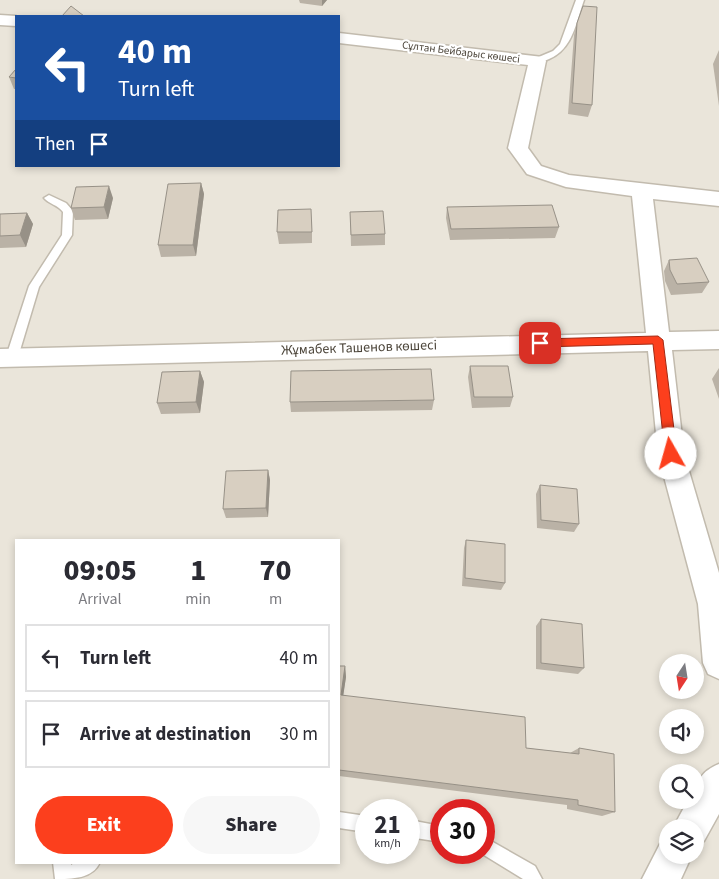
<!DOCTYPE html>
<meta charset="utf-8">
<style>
:root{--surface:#fff;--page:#f7f7f7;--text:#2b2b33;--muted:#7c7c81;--line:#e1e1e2;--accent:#fc3f1d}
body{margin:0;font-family:"Source Sans 3",sans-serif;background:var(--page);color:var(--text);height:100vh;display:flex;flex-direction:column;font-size:19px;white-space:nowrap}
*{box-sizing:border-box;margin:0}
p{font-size:16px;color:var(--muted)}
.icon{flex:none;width:28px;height:28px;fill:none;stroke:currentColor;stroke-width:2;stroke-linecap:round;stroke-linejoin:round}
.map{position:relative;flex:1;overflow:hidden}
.sheet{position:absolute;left:15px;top:539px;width:325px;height:325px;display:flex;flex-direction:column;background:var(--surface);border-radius:0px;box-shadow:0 2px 8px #0003}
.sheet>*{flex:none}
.guide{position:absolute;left:15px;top:15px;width:325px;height:152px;border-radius:0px;box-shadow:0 2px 8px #0003;background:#1a4fa0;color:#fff;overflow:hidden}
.needle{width:32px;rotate:192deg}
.buttons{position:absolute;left:659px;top:654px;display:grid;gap:10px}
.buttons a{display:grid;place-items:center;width:45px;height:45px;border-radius:50%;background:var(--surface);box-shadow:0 2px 8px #0003;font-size:25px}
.speed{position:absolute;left:355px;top:799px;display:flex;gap:10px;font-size:25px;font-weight:700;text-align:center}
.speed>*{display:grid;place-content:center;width:65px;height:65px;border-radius:50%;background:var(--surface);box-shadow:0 2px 8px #0003;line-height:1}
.speed small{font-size:12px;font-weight:400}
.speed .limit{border:8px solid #d22;background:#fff;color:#111}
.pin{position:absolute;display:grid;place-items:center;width:42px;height:42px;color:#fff;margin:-21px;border-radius:10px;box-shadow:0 2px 8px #0006}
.me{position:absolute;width:55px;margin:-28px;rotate:353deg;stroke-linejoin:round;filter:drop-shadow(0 0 4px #0008)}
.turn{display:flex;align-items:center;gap:18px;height:105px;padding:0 20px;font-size:22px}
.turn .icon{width:65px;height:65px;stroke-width:2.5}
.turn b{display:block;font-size:35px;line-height:42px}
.then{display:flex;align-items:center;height:48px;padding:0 20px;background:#0003;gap:10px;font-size:19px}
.eta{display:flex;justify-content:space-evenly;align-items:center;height:85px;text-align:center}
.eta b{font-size:30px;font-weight:800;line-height:35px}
.cta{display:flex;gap:10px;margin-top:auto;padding:10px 20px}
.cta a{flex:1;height:58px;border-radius:30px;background:var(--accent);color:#fff;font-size:20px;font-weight:800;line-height:58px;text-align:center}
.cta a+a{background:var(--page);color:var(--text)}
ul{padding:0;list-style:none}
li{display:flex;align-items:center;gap:15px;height:68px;margin:0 10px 8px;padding:0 10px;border:2px solid var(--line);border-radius:0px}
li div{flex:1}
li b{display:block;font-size:19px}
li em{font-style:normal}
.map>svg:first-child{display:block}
.residential{fill:#eae5da;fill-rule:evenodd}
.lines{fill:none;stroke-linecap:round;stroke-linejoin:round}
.service-casing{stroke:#c2bbae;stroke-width:3}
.minor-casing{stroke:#c2bbae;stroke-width:3}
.service{fill:#fff;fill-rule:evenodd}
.minor{fill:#fff;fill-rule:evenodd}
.wall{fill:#bab2a6}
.shaded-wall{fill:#979187}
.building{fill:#d8cfc1;stroke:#979187}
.route{fill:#fc3f1d;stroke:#a42913}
.labels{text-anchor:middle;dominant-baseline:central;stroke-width:4.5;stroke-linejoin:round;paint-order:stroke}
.far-street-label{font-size:11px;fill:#4b4439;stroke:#fff}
.street-label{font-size:14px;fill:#4b4439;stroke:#fff}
</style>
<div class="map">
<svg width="719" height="879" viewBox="0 0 719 879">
<rect width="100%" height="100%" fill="#f6f3ec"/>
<path class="residential" d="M 0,0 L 719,0 L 719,879 L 0,879 ZM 16,16 L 339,16 L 339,166 L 16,166 ZM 16,540 L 339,540 L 339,862 L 16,862 ZM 668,662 L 695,662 L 695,690 L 668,690 ZM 668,718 L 695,718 L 695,745 L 668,745 ZM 668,772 L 695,772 L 695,800 L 668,800 ZM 366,810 L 409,810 L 409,852 L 366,852 ZM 441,810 L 484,810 L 484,852 L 441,852 ZM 668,828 L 695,828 L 695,855 L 668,855 Z"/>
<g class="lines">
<g class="service-casing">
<path id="service" d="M 576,0 L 584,0 C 576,22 573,49 549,59 C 544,61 540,63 534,63 L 534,59 L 553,51 L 560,44 Z
M 49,195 L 66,203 L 73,211 L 72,235 L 39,287 L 18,357 L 12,361 L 6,357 L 29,286 L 62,235 L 63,212 C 58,205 49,204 44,198 Z
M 339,812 L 366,816 L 366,832 L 339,828 Z
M 409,820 L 441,826 L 441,842 L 409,837 Z
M 484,837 L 535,866 L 542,879 L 523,879 L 479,852 L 484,852 Z
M 53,862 L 71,862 L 71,865 L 76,862 L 100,862 C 93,879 72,879 55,879 Z"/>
</g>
<g class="minor-casing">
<path id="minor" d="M 0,15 L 16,16 L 16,26 L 0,25 Z
M 339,33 L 543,57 L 546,61 L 528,148 L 541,166 L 569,175 L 719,192 L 719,206 L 653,199 L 669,332 L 719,331 L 719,349 L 672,350 L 684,454 L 719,573 L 719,679 L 708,674 L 703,663 L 698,604 L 658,454 L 648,351 L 0,367 L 0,349 L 646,333 L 632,196 L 566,187 L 527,174 L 508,148 L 528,65 L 339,43 Z
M 719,764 L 719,814 L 704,841 L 695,844 L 695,828 L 673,828 L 688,800 L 695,800 C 695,781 702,771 719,764 Z
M 668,840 L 668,855 L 692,855 L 681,879 L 642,879 L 661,842 Z"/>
</g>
<use href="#service" class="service"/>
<use href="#minor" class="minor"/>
</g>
<path class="wall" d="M 299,0 L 327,0 L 322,6 L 300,3 Z
M 577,23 L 592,105 L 588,117 L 568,114 L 574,35 Z
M 719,50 L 719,106 L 713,64 Z
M 16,69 L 16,89 L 14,89 L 9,77 Z
M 201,183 L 204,194 L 196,256 L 161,257 L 158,245 Z
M 113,198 L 108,219 L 75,220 L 71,208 Z
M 447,207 L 559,227 L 555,238 L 450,240 L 446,218 Z
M 350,212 L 385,234 L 385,245 L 351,246 Z
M 27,213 L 33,224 L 26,247 L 0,248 L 0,214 Z
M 312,221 L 312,243 L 279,244 L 277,232 Z
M 669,260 L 709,282 L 702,293 L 671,295 L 665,281 L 664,271 Z
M 470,366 L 513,397 L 510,407 L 472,408 L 468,377 Z
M 719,368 L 719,399 L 712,379 Z
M 200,371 L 204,382 L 200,413 L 161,414 L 157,403 Z
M 434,400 L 432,410 L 291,412 L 290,402 Z
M 268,470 L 270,480 L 268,517 L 226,518 L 223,509 Z
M 540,485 L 579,524 L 574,532 L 537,528 L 536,494 Z
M 466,540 L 505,583 L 501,590 L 462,586 L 464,548 Z
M 541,619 L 584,668 L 578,674 L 536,669 L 536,626 Z
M 339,666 L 345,666 L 346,677 L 343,695 L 526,748 L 570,753 L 579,748 L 615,812 L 602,816 L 567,809 L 567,805 L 339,776 Z"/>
<path class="shaded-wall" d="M 322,0 L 327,0 L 322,6 Z
M 201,183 L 204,194 L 196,256 L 193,245 Z
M 109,186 L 113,198 L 108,219 L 104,207 Z
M 27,213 L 33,224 L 26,247 L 20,235 Z
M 200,371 L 204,382 L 200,413 L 196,402 Z
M 268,470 L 270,480 L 268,517 L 266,508 Z
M 345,666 L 346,677 L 342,704 L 341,695 Z"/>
<path class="building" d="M 71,6 L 84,16 L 62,16 Z
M 583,6 L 597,7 L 592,105 L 572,103 L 577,23 Z
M 16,69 L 16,78 L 9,77 Z
M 201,183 L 193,245 L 158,245 L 168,184 Z
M 109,186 L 104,207 L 71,208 L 76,187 Z
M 552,205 L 559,227 L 451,229 L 447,207 Z
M 311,209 L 312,232 L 277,232 L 278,210 Z
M 383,211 L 385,234 L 351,235 L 350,212 Z
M 27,213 L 20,235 L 0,236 L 0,214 Z
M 697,258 L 709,282 L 677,284 L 670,270 L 669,260 Z
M 470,366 L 508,366 L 513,397 L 474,397 Z
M 431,369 L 434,400 L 290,402 L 291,371 Z
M 200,371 L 196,402 L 157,403 L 162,372 Z
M 268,470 L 266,508 L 223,509 L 226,471 Z
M 540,485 L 577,489 L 579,524 L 541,520 Z
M 466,540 L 505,544 L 505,583 L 465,578 Z
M 541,619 L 582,624 L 584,668 L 541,663 Z
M 339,666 L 345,666 L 341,695 L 525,717 L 526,748 L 579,754 L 579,748 L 614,754 L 615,812 L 578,805 L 578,800 L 339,770 Z"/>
<path class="route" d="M 658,336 L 663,340 L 677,454 L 675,457 L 667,457 L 665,454 L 653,344 L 540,347 L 535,343 L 540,339 Z"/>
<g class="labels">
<g class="far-street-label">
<text transform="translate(461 52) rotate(7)">Сұлтан Бейбарыс көшесі</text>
</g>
<g class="street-label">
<text transform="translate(359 348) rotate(-2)">Жұмабек Ташенов көшесі</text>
</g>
</g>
</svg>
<div class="buttons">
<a><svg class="needle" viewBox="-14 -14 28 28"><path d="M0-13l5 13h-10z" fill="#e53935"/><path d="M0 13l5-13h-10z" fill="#7c7c81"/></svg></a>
<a><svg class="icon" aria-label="sound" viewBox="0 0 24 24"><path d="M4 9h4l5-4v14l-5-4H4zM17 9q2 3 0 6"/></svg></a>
<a><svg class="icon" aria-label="search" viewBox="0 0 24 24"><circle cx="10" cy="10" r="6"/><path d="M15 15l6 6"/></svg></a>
<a><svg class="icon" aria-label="layers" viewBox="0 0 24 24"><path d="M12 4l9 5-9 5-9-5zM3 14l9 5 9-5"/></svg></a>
</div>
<div class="speed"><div>21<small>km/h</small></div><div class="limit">30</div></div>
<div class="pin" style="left:540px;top:343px;background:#d93025"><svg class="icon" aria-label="arrive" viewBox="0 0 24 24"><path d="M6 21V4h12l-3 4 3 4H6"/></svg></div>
<svg class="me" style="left:671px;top:454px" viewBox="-20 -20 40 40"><circle r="19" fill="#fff"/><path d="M0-13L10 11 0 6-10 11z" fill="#fc3f1d"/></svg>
<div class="guide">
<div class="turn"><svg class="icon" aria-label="left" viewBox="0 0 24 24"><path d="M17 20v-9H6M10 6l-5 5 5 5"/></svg><div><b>40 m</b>Turn left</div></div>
<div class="then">Then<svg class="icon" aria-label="arrive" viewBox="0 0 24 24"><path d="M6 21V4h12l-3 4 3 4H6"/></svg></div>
</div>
<section class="sheet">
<div class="eta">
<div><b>09:05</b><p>Arrival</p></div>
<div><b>1</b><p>min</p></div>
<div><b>70</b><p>m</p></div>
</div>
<ul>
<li><svg class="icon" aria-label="left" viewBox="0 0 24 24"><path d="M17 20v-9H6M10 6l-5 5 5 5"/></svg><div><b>Turn left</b></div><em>40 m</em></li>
<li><svg class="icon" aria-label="arrive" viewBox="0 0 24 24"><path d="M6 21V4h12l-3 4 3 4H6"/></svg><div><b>Arrive at destination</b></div><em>30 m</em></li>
</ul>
<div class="cta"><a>Exit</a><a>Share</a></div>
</section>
</div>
